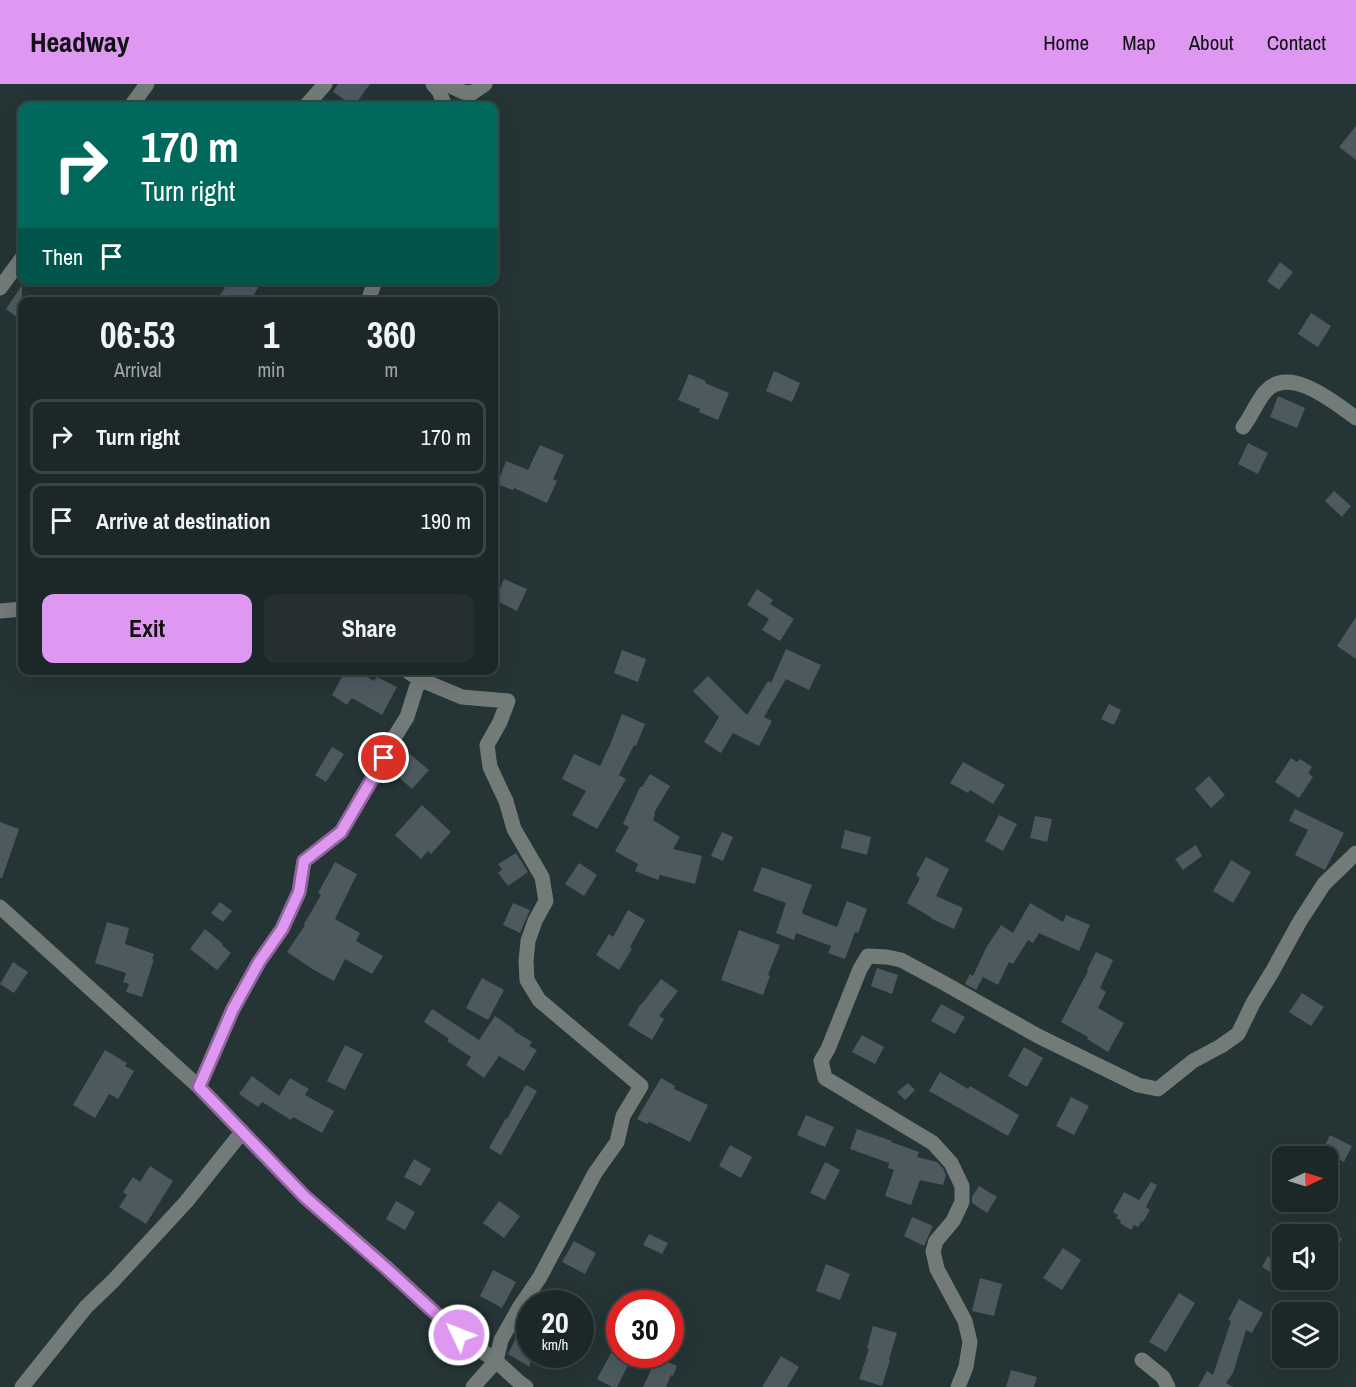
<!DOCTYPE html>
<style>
:root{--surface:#1c2728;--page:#252f30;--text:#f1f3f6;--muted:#a0a5a8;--line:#3a4445;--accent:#de98f2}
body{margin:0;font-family:"Archivo Narrow",sans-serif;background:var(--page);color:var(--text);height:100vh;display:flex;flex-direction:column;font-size:22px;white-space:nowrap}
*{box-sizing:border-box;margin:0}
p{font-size:20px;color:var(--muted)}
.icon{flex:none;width:33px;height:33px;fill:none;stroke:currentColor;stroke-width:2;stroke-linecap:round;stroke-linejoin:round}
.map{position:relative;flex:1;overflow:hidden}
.drawer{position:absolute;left:18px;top:213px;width:480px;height:378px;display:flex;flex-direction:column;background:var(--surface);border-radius:12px;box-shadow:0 6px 24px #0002,0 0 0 2px var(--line)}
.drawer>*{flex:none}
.banner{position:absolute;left:18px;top:18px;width:480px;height:183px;border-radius:12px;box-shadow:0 6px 24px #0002,0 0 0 2px var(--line);background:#00695c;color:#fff;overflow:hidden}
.needle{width:39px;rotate:86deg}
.controls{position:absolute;left:1272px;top:1062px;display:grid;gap:12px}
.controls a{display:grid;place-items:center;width:66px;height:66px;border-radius:12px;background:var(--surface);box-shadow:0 6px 24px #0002,0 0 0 2px var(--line);font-size:30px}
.speed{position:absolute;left:516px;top:1206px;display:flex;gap:12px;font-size:30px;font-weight:700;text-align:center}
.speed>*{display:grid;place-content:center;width:78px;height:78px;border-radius:50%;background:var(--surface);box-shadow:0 6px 24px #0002,0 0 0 2px var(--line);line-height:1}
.speed small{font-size:15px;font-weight:400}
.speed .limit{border:9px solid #d22;background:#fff;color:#111}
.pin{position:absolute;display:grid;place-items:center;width:51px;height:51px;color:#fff;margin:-26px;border:3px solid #fff;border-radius:50%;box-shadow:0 2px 6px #0007}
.me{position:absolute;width:66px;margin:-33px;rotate:313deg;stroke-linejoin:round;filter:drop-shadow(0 0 4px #0008)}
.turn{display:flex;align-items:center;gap:21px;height:126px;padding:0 24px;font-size:27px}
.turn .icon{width:78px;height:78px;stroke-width:2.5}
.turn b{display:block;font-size:42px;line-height:51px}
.then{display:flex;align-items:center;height:57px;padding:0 24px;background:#0003;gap:12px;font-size:22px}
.eta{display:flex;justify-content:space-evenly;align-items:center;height:102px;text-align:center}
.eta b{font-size:36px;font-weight:700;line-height:42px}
.cta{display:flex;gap:12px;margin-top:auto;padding:12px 24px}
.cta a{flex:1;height:69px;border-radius:12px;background:var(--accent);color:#111;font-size:24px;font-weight:700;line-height:69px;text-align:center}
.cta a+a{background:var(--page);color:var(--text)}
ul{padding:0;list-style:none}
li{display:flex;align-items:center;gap:18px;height:75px;margin:0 12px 9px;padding:0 12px;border:3px solid var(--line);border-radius:12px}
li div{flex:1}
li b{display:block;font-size:22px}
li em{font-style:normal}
header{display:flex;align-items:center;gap:36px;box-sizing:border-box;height:84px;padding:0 30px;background:var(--accent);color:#111}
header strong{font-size:28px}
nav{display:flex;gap:33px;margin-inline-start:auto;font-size:21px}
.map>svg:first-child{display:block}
.building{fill:#4c5a60}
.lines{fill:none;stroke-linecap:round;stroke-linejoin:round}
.minor{stroke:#737b79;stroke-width:15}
.route-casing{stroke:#90639d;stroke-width:15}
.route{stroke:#de98f2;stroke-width:10}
</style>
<header>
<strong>Headway</strong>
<nav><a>Home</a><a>Map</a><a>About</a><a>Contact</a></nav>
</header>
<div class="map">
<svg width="1356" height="1303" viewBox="0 0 1356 1303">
<rect width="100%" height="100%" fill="#253435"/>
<path class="building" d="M 338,0 L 370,0 L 354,22 L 333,8 Z
M 1356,42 L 1356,76 L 1339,63 Z
M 1280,178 L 1293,188 L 1279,206 L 1267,197 Z
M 212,196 L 262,196 L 250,218 L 215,218 L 225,204 Z
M 22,201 L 22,237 L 6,225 Z
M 1311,229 L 1331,242 L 1318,263 L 1298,250 Z
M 774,287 L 800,299 L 792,318 L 766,307 Z
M 689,290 L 706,297 L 705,299 L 729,309 L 718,336 L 699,328 L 700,325 L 678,316 Z
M 1278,312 L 1305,324 L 1297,344 L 1270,333 Z
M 1248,359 L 1268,369 L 1258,390 L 1238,380 Z
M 540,361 L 564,371 L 553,395 L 557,397 L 547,419 L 514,404 L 513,406 L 497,400 L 506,377 L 528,386 Z
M 1334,407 L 1351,422 L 1342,433 L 1325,417 Z
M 504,495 L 527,505 L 517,527 L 495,516 Z
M 757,505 L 773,516 L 770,520 L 794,535 L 780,557 L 762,546 L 769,535 L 747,521 Z
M 1356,533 L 1356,575 L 1337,562 Z
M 786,565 L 821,581 L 809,606 L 786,595 L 764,633 L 772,637 L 759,662 L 733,649 L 721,669 L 704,658 L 719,633 L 693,607 L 708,592 L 747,631 L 768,597 L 771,599 Z
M 622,566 L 646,575 L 638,598 L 614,589 Z
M 346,586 L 357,586 L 374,597 L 377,593 L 397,603 L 382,631 L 352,614 L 347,621 L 332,611 Z
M 1109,620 L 1121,626 L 1114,641 L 1101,635 Z
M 622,630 L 645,640 L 636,662 L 634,661 L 619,691 L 626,695 L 597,745 L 572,731 L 586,707 L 562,695 L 574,670 L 600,682 L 610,661 Z
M 332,663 L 344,670 L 326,698 L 315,691 Z
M 405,666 L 429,686 L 412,705 L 389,684 Z
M 1291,674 L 1297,678 L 1300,675 L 1312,683 L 1308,689 L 1313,693 L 1299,714 L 1275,698 Z
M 963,678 L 1005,701 L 993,720 L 970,706 L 968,709 L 950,699 Z
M 650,690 L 670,702 L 654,729 L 655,730 L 653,736 L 680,753 L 673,765 L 702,772 L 695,800 L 660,791 L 658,796 L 635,787 L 638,780 L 615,767 L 629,743 L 623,740 L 640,703 L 642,703 Z
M 1209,692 L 1225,711 L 1211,724 L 1195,705 Z
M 422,721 L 451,748 L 431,770 L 428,767 L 421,775 L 395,751 Z
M 1295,725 L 1344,749 L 1325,786 L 1295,771 L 1308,746 L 1289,737 Z
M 999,731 L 1017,740 L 1003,767 L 985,757 Z
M 1035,732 L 1052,735 L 1047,758 L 1030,754 Z
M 0,738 L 19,745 L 2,794 L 0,794 Z
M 845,746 L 871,753 L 867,771 L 841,764 Z
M 722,748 L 733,753 L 723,777 L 711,772 Z
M 1196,761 L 1202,772 L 1183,786 L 1175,775 Z
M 516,769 L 528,788 L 508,802 L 498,789 L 502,785 L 498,780 Z
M 926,773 L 949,785 L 936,812 L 963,824 L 954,845 L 932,835 L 932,834 L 907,819 L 920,794 L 916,791 Z
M 1231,776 L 1251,788 L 1233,819 L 1213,807 Z
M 335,778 L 357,790 L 335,835 L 360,849 L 356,857 L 383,872 L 372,890 L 345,875 L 334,897 L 314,886 L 287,868 L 305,841 L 304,840 L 321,811 L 318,809 Z
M 579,779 L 597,791 L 584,812 L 565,800 Z
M 762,783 L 812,801 L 802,828 L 803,830 L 837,843 L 847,817 L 867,825 L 858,849 L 855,848 L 845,875 L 828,869 L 831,862 L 796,849 L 794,856 L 776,849 L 786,819 L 753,807 Z
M 220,818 L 232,827 L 223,838 L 211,829 Z
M 513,819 L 530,826 L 520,849 L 503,841 Z
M 1030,819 L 1063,838 L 1066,831 L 1090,841 L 1079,867 L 1039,849 L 1033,859 L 1028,856 L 1013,880 L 1009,878 L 998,901 L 983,893 L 976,906 L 965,900 L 970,890 L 973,892 L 986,864 L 1001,841 L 1013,849 Z
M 628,826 L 645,836 L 630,863 L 632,865 L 619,886 L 596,871 L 609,850 L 613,853 Z
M 107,838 L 129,844 L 125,860 L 154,870 L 152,875 L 154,875 L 142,913 L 126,908 L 129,900 L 123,898 L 126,889 L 95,879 Z
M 205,845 L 223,860 L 222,861 L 231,869 L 217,886 L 190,865 Z
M 739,846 L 780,861 L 768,891 L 770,892 L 763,911 L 721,896 Z
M 1096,868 L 1113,876 L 1100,904 L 1106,908 L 1098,924 L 1124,939 L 1108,968 L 1087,955 L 1088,953 L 1061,938 L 1088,887 L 1087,886 Z
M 13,878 L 28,888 L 14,909 L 0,900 Z
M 877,884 L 898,891 L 892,910 L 871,902 Z
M 482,894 L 504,906 L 488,936 L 466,924 Z
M 661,895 L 678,907 L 659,932 L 664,935 L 652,956 L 628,941 L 640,921 L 641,921 Z
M 1302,909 L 1324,923 L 1311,942 L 1289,928 Z
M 941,920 L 965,933 L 955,950 L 931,937 Z
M 432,925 L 479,956 L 495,932 L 515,946 L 514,947 L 532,958 L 529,962 L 537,966 L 524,987 L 499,972 L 484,994 L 466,981 L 471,973 L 447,957 L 449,955 L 424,938 Z
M 862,951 L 884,963 L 875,980 L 852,968 Z
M 345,961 L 363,970 L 345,1006 L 327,997 Z
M 1024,963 L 1043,974 L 1027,1003 L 1008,992 Z
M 105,966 L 127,979 L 125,982 L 134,987 L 118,1015 L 109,1010 L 95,1034 L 73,1021 Z
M 940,988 L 968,1005 L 970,1002 L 1019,1031 L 1008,1052 L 929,1007 Z
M 252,992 L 279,1012 L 290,994 L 309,1005 L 305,1011 L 334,1027 L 322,1049 L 293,1033 L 291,1036 L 262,1018 L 258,1023 L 239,1010 Z
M 661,994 L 675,1002 L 674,1005 L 708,1021 L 690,1058 L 649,1038 L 647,1040 L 637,1035 Z
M 908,999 L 915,1006 L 905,1016 L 897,1008 Z
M 526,1001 L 537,1007 L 501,1071 L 489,1064 L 506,1034 L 507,1035 Z
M 1071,1013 L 1089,1022 L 1074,1051 L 1056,1042 Z
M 806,1031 L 834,1043 L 825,1063 L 797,1051 Z
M 857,1045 L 892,1057 L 891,1058 L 919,1068 L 917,1073 L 937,1078 L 943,1084 L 946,1091 L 943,1101 L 920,1096 L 911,1121 L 885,1112 L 894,1086 L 888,1084 L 889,1079 L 850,1065 Z
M 1330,1051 L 1352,1062 L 1344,1078 L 1322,1067 Z
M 730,1061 L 752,1073 L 741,1094 L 719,1082 Z
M 414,1075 L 431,1085 L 421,1102 L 404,1093 Z
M 825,1078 L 840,1086 L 825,1116 L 810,1109 Z
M 150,1082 L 173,1097 L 146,1140 L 119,1123 L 127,1111 L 123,1108 L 133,1093 L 140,1098 Z
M 1151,1098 L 1157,1101 L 1146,1123 L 1150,1126 L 1143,1138 L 1142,1137 L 1138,1143 L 1134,1141 L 1131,1146 L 1120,1139 L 1121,1137 L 1116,1134 L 1118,1131 L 1113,1128 L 1124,1108 L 1139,1116 Z
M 979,1102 L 997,1113 L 987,1129 L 972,1119 L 972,1113 Z
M 396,1117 L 415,1128 L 405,1146 L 386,1135 Z
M 499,1117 L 520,1132 L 504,1154 L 483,1139 Z
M 912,1133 L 933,1142 L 924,1162 L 904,1152 Z
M 1328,1146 L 1342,1155 L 1328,1178 Z
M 649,1150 L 668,1159 L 662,1170 L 643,1161 Z
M 574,1157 L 596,1169 L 585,1190 L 562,1178 Z
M 1063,1164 L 1081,1176 L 1062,1206 L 1043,1194 Z
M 1268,1172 L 1282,1180 L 1282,1195 L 1262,1183 Z
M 826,1180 L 850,1190 L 840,1216 L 816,1207 Z
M 493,1186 L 516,1198 L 502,1224 L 480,1212 Z
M 980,1194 L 1002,1200 L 994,1232 L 972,1227 Z
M 1179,1209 L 1195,1219 L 1166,1268 L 1149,1258 Z
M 1239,1215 L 1263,1229 L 1252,1249 L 1246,1246 L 1233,1289 L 1226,1299 L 1233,1303 L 1198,1303 L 1207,1287 L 1213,1291 L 1231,1237 L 1228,1236 Z
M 873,1242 L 897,1249 L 889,1275 L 890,1276 L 882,1302 L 859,1295 L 869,1265 L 867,1264 Z
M 517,1252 L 530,1260 L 530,1283 L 508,1270 Z
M 611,1269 L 613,1270 L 634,1270 L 617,1303 L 612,1303 L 597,1295 Z
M 781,1272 L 799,1283 L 787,1303 L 762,1303 Z
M 657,1273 L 677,1282 L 673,1292 L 671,1291 L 666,1303 L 643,1303 Z
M 1011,1286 L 1037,1293 L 1034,1303 L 1006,1303 Z"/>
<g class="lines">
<path class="minor" d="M 433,0 L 439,7 L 445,22
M 446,0 L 463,8 L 472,9 L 485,0
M 131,22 L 147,0
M 306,22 L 325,0
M 0,204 L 22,174
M 368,218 L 375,196
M 1243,343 C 1251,333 1258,315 1266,307 C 1290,281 1335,319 1356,334
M 0,527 L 22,525
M 406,586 L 419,595 L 462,613 L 508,617 L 500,638 L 487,661 L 490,683 L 506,717 L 514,745 L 542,793 L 546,817 L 535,837 L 528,857 L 526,877 L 527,896 L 539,916 L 641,1002 L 623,1032 L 617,1058 L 595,1089 L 540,1193 L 519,1224 L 501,1256 L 496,1277 L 473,1303
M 0,823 L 199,1003 L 305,1113 L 388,1185 L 459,1251 L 496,1277 L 519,1298 L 526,1303
M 199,1003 L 233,925 L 259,878 L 282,845 L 299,808 L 304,777 L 341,748 L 375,690 L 392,657 L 407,633 L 419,595
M 1142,1276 L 1163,1293 L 1168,1303
M 22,1303 L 86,1223 L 113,1197 L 186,1118 L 242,1048
M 958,1303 L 966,1283 L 970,1258 L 965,1237 L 937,1185 L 933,1167 L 936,1157 L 953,1137 L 962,1118 L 962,1102 L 951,1079 L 933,1059 L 825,994 L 821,977 L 828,965 L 860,885 L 868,872 L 887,873 L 901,876 L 942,898 L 1038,952 L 1138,1001 L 1158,1005 L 1193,977 L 1221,962 L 1238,950 L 1253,919 L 1272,888 L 1300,837 L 1324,800 L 1356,769"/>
</g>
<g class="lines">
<g class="route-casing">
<path id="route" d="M 384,674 L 375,690 L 341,748 L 304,777 L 299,808 L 282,845 L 259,878 L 233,925 L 199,1003 L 305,1113 L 387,1185 L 459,1251"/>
</g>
<use href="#route" class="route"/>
</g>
</svg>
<div class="controls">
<a><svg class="needle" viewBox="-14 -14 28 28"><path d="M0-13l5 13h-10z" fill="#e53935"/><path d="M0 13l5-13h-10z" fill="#a0a5a8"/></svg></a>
<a><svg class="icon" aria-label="sound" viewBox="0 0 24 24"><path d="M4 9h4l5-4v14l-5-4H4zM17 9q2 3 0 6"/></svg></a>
<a><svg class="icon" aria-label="layers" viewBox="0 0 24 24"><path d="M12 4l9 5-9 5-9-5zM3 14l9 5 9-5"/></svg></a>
</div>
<div class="speed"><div>20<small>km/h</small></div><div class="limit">30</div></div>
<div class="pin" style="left:384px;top:674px;background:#d93025"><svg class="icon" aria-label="arrive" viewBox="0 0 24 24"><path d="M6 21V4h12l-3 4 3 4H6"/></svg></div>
<svg class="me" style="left:459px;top:1251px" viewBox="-20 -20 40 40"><circle r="17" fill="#de98f2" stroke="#fff" stroke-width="3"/><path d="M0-11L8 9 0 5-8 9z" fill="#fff"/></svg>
<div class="banner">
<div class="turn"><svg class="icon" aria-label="right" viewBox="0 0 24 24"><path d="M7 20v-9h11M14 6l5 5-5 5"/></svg><div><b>170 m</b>Turn right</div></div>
<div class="then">Then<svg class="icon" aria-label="arrive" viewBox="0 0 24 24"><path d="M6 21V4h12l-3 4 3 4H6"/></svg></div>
</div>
<section class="drawer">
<div class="eta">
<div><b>06:53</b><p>Arrival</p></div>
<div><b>1</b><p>min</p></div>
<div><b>360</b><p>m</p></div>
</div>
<ul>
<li><svg class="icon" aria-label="right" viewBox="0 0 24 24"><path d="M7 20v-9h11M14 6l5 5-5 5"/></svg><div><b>Turn right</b></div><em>170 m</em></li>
<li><svg class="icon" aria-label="arrive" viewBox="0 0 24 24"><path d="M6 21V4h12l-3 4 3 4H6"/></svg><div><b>Arrive at destination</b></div><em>190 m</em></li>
</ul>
<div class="cta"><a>Exit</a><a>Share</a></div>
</section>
</div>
